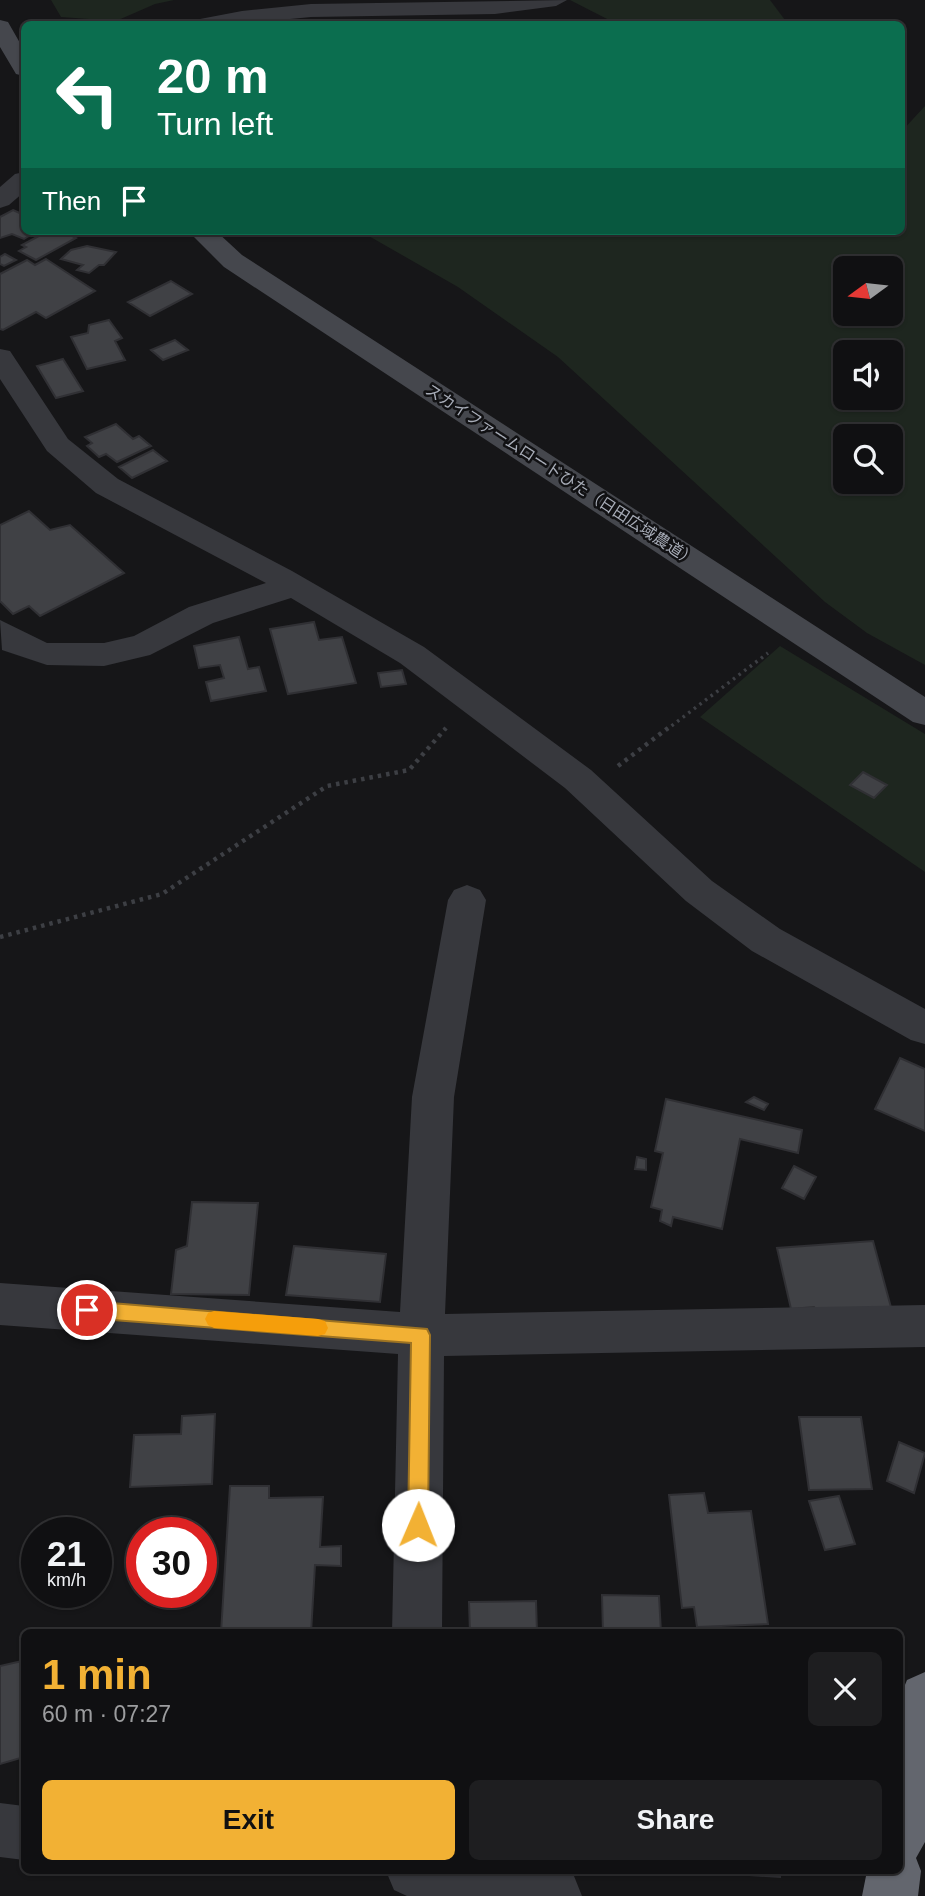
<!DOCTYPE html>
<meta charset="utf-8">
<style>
:root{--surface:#101012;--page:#1e1e20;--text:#f1f3f6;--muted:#9c9d9f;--line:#303032;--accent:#f2b134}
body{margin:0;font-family:Helvetica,"Noto Sans JP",sans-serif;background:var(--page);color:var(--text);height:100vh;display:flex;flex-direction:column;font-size:26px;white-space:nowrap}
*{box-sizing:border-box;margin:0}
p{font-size:23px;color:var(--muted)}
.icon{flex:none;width:38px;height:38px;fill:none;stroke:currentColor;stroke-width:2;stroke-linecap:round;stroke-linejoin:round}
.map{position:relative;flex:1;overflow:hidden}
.side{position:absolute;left:21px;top:1629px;width:882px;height:245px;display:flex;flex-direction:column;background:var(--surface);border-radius:10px;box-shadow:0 2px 5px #0004,0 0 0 2px var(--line)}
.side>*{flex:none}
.banner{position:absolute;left:21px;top:21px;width:884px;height:214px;border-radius:10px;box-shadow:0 2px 5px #0004,0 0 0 2px var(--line);background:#0b6e4f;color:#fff;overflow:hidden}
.needle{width:46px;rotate:255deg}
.controls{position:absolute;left:833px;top:256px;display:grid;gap:14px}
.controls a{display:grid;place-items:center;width:70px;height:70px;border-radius:10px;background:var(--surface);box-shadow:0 2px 5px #0004,0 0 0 2px var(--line);font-size:35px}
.speed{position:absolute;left:21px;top:1517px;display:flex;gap:14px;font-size:35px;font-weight:700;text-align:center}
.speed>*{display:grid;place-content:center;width:91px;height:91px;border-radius:50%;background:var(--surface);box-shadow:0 2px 5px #0004,0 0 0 2px var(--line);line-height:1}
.speed small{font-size:18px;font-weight:400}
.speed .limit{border:10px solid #d22;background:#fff;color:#111}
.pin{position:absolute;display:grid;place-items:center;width:60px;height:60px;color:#fff;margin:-30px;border:4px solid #fff;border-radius:50%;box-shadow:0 2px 7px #0007}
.me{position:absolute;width:77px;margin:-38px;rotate:1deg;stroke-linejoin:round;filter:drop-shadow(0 0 5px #0008)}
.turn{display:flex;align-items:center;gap:24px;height:147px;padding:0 21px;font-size:32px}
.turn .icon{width:91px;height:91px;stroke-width:2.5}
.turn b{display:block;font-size:49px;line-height:60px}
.then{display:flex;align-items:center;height:66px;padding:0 21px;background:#0003;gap:14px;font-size:26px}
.round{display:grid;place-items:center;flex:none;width:74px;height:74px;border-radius:10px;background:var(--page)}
.head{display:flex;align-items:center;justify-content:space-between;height:119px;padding:0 21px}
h1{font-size:42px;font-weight:800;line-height:52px;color:var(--accent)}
.cta{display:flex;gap:14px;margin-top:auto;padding:14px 21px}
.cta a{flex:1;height:80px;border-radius:10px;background:var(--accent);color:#111;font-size:28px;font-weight:800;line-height:80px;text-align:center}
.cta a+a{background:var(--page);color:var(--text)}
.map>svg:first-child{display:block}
.green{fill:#1e261f;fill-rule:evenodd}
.building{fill:#404145;stroke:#303034;stroke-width:2}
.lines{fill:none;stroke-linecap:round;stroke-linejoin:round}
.path-far1{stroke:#3d3f44;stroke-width:3.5;stroke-dasharray:2.5 4.5;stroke-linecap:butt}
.path{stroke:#3d3f44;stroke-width:4.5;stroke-dasharray:3.5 5;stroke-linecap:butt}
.street{fill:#37383d;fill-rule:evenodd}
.secondary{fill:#45474d;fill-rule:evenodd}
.highway{fill:#63666e;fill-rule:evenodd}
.route{fill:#f2b134;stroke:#9d7322;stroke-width:2}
.slow{fill:#f59e0b}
.labels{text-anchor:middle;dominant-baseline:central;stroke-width:5;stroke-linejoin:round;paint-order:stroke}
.far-street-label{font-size:16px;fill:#a8adb8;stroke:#111113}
</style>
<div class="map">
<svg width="925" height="1896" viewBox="0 0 925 1896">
<rect width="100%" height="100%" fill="#161618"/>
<path class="green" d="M 51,0 L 174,0 L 155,4 L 116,21 L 61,17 Z
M 570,0 L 770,0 L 788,24 L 588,24 L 611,21 Z
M 925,106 L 925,665 L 867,633 L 825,602 L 558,357 L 458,287 L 360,231 L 901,231 L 901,132 ZM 845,268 L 891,268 L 891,313 L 845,313 ZM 845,352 L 891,352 L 891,397 L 845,397 ZM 845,436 L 891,436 L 891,481 L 845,481 Z
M 780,646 L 925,734 L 925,872 L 700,717 Z"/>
<path class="building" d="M 13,210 L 24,215 L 24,231 L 37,231 L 24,239 L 12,234 L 0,238 L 0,217 Z
M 48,231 L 63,231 L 76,238 L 36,260 L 19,251 L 26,247 L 22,245 Z
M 87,246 L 116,252 L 104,265 L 99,265 L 89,273 L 77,270 L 83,265 L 61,259 L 71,250 Z
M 5,254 L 16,260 L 4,266 L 0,264 L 0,257 Z
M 46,259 L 95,291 L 46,318 L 36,312 L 3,330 L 0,329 L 0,274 L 27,260 L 35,265 Z
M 171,281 L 192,294 L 150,316 L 128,302 Z
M 109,320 L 122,338 L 115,341 L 125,360 L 87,369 L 71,337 L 88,333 L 89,325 Z
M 175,340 L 188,350 L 163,360 L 151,350 Z
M 63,359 L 83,391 L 56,398 L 37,366 Z
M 116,424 L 133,439 L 139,436 L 151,446 L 117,462 L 106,454 L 99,457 L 87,446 L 92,443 L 85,437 Z
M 153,450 L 167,461 L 132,478 L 119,467 Z
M 29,511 L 50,530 L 70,525 L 124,573 L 40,616 L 29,606 L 13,614 L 0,601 L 0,525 Z
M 314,622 L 319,640 L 342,637 L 356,683 L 288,694 L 270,629 Z
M 239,637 L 248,669 L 259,667 L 266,691 L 211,701 L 206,682 L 224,678 L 220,665 L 199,668 L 194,646 Z
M 402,670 L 406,684 L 381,687 L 378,673 Z
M 863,772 L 887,785 L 874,798 L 850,785 Z
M 900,1058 L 925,1069 L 925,1131 L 875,1109 Z
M 754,1097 L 768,1104 L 764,1110 L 746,1102 Z
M 666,1099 L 802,1130 L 798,1153 L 740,1139 L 722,1229 L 673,1217 L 671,1226 L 660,1221 L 662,1210 L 651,1207 L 663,1153 L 655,1151 Z
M 637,1157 L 646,1159 L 646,1170 L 635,1169 Z
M 794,1166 L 816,1177 L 804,1199 L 782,1188 Z
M 192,1202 L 258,1203 L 249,1295 L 171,1294 L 176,1250 L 187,1246 Z
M 873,1241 L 892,1311 L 822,1317 L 814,1307 L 791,1309 L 777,1248 Z
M 294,1246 L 386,1254 L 380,1302 L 286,1295 Z
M 215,1414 L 212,1484 L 130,1487 L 134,1435 L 181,1434 L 182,1416 Z
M 799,1417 L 861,1417 L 872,1489 L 809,1490 Z
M 899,1442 L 925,1453 L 914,1493 L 887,1481 Z
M 230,1486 L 269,1486 L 269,1498 L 323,1497 L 320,1547 L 341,1546 L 341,1566 L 315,1565 L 311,1633 L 221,1633 Z
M 704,1493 L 708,1513 L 751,1511 L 768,1624 L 697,1627 L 694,1607 L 682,1608 L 669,1495 Z
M 839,1496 L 855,1544 L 825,1550 L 809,1501 Z
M 602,1595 L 659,1596 L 661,1633 L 603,1633 Z
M 536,1601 L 537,1633 L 470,1633 L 469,1602 Z
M 22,1661 L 24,1757 L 0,1764 L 0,1666 Z
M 688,1871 L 780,1871 L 780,1877 Z"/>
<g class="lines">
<path class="path-far1" d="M 444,730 L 446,728
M 666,730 L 768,653"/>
<path class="path" d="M 618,766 L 668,728
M 0,937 L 162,894 L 327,786 L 409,770 L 446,728"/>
<path class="street" d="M 567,0 L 556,6 L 495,14 L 311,17 L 238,24 L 197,24 L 200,19 L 242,11 L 311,4 Z
M 24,172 L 24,192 L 9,205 L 0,208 L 0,187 L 15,174 Z
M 0,349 L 10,351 L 68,439 L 118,479 L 292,571 L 424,647 L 591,770 L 712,881 L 780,929 L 925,1009 L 925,1044 L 911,1040 L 752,951 L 686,901 L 565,788 L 400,663 L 291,598 L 213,623 L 150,655 L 104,666 L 47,665 L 2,650 L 0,620 L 47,643 L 104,643 L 134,636 L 189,607 L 266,583 L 96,493 L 47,451 L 0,379 Z
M 467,885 L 480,890 L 486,900 L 454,1097 L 445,1314 L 925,1305 L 925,1347 L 444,1356 L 442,1633 L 392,1633 L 398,1354 L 0,1325 L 0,1283 L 400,1312 L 412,1097 L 448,900 L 454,890 Z
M 0,1803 L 24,1806 L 24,1860 L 0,1857 Z
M 386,1871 L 560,1871 L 574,1876 L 582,1896 L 407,1896 L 394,1890 Z"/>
<path class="secondary" d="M 0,20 L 8,22 L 24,50 L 24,76 L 16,74 L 0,47 Z
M 188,231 L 216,231 L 242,255 L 925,697 L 925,725 L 913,722 L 224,267 Z"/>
<path class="highway" d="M 925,1672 L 925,1842 L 916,1858 L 921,1871 L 918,1896 L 862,1896 L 867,1871 L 900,1871 L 900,1697 L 907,1680 Z"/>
</g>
<path class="route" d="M 87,1301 L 427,1329 L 430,1335 L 428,1525 L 425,1532 L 418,1535 L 411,1532 L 408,1525 L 411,1343 L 87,1318 L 81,1316 L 78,1310 L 81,1303 Z"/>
<path class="slow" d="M 214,1311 L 318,1319 L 325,1321 L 328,1328 L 325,1334 L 318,1336 L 214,1328 L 208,1325 L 205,1319 L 208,1313 Z"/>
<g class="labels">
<g class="far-street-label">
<text transform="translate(561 475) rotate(33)">スカイファームロードひた（日田広域農道）</text>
</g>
</g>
</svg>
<div class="controls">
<a><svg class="needle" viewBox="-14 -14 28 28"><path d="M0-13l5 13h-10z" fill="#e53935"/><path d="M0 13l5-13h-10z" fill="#9c9d9f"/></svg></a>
<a><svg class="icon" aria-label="sound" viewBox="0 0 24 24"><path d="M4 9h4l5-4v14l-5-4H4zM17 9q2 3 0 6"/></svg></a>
<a><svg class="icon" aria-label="search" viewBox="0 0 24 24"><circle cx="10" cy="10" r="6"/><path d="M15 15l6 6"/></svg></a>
</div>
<div class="speed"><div>21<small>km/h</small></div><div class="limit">30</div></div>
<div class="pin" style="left:87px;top:1310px;background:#d93025"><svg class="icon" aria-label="arrive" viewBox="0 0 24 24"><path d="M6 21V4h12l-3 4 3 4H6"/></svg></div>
<svg class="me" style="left:418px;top:1525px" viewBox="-20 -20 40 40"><circle r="19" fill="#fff"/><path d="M0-13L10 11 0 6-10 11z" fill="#f2b134"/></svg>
<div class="banner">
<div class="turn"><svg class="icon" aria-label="left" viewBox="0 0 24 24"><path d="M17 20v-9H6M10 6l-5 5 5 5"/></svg><div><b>20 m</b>Turn left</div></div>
<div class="then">Then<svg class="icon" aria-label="arrive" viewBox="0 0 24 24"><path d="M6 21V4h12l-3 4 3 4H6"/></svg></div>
</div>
<section class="side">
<div class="head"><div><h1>1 min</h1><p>60 m · 07:27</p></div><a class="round"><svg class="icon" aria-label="close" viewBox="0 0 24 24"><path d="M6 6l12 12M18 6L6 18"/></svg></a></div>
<div class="cta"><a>Exit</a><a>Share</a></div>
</section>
</div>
